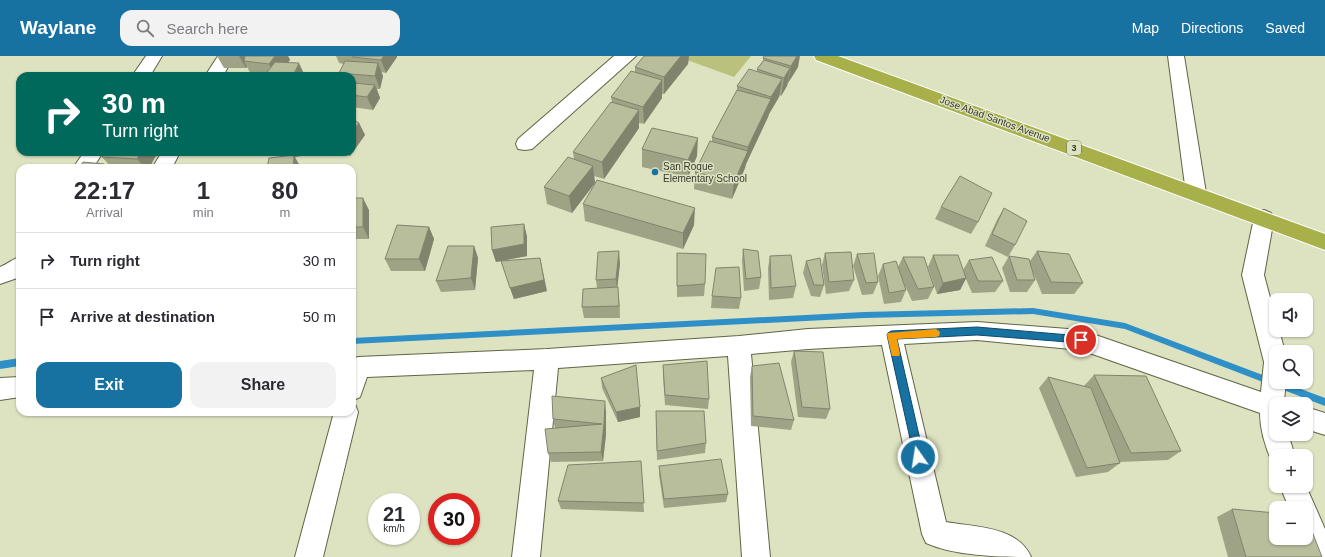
<!DOCTYPE html>
<meta charset="utf-8">
<style>
:root{--surface:#fff;--page:#f2f2f3;--text:#2b2b33;--muted:#7c7c81;--line:#e1e1e2;--accent:#1872a1}
body{margin:0;font-family:Helvetica,sans-serif;background:var(--page);color:var(--text);height:100vh;display:flex;flex-direction:column;font-size:15px;white-space:nowrap}
*{box-sizing:border-box;margin:0}
p{font-size:13px;color:var(--muted)}
.icon{flex:none;width:22px;height:22px;fill:none;stroke:currentColor;stroke-width:2;stroke-linecap:round;stroke-linejoin:round}
.map{position:relative;flex:1;overflow:hidden}
.details{position:absolute;left:16px;top:108px;width:340px;height:252px;display:flex;flex-direction:column;background:var(--surface);border-radius:12px;box-shadow:0 1px 3px #0004}
.details>*{flex:none}
.hud{position:absolute;left:16px;top:16px;width:340px;height:84px;border-radius:12px;box-shadow:0 1px 3px #0004;background:#00695c;color:#fff;overflow:hidden}
.fabs{position:absolute;left:1269px;top:237px;display:grid;gap:8px}
.fabs a{display:grid;place-items:center;width:44px;height:44px;border-radius:8px;background:var(--surface);box-shadow:0 1px 3px #0004;font-size:20px}
.speed{position:absolute;left:368px;top:437px;display:flex;gap:8px;font-size:20px;font-weight:700;text-align:center}
.speed>*{display:grid;place-content:center;width:52px;height:52px;border-radius:50%;background:var(--surface);box-shadow:0 1px 3px #0004;line-height:1}
.speed small{font-size:10px;font-weight:400}
.speed .limit{border:6px solid #d22;background:#fff;color:#111}
.pin{position:absolute;display:grid;place-items:center;width:34px;height:34px;color:#fff;margin:-17px;border:2px solid #fff;border-radius:50%;box-shadow:0 1px 4px #0007}
.me{position:absolute;width:44px;margin:-22px;rotate:347deg;stroke-linejoin:round;filter:drop-shadow(0 0 3px #0008)}
.turn{display:flex;align-items:center;gap:14px;height:84px;padding:0 20px;font-size:18px}
.turn .icon{width:52px;height:52px;stroke-width:2.5}
.turn b{display:block;font-size:28px;line-height:34px}
.eta{display:flex;justify-content:space-evenly;align-items:center;height:68px;text-align:center}
.eta b{font-size:24px;font-weight:600;line-height:28px}
.action{display:flex;gap:8px;margin-top:auto;padding:8px 20px}
.action a{flex:1;height:46px;border-radius:12px;background:var(--accent);color:#fff;font-size:16px;font-weight:600;line-height:46px;text-align:center}
.action a+a{background:var(--page);color:var(--text)}
ul{padding:0;list-style:none}
li{display:flex;align-items:center;gap:12px;height:56px;padding:0 20px;border-top:1px solid var(--line)}
li div{flex:1}
li b{display:block;font-size:15px}
li em{font-style:normal}
header{display:flex;align-items:center;gap:24px;box-sizing:border-box;height:56px;padding:0 20px;background:var(--accent);color:#fff}
header strong{font-size:19px}
nav{display:flex;gap:22px;margin-inline-start:auto;font-size:14px}
.search{width:280px;height:36px;background:var(--page);display:flex;align-items:center;gap:10px;box-sizing:border-box;padding:0 14px;border-radius:12px;color:var(--muted);font-size:15px}
.map>svg:first-child{display:block}
.green{fill:#b9c17c}
.lines{fill:none;stroke-linecap:round;stroke-linejoin:round}
.stream{fill:#2e90c7;fill-rule:evenodd}
.minor-casing{stroke:#616446;stroke-width:2}
.highway-casing{stroke:#fff;stroke-width:2}
.minor{fill:#fff;fill-rule:evenodd}
.highway{fill:#a7b049;fill-rule:evenodd}
.wall{fill:#9ea386}
.shaded-wall{fill:#81846d}
.building{fill:#b8bd9c;stroke:#81846d}
.route{fill:#1872a1;stroke:#104a69}
.slow{fill:#f59e0b}
.poi-dot{fill:#1872a1;stroke:#dde2c0;stroke-width:1.5}
.labels{text-anchor:middle;dominant-baseline:central;stroke-width:3;stroke-linejoin:round;paint-order:stroke}
.shield{fill:#dde2c0;stroke:#696c58;stroke-width:1}
.shield-label{font-size:9px;font-weight:bold;fill:#37392c}
.street-label{font-size:10px;fill:#37392c;stroke:#dde2c0}
.poi-label{font-size:10px;fill:#37392c;stroke:#dde2c0;text-anchor:start}
</style>
<header>
<strong>Waylane</strong>
<div class="search"><svg class="icon" aria-label="search" viewBox="0 0 24 24"><circle cx="10" cy="10" r="6"/><path d="M15 15l6 6"/></svg>Search here</div>
<nav><a>Map</a><a>Directions</a><a>Saved</a></nav>
</header>
<div class="map">
<svg width="1325" height="501" viewBox="0 0 1325 501">
<rect width="100%" height="100%" fill="#dde2c0"/>
<path class="green" d="M 676,0 L 751,0 L 734,21 Z"/>
<g class="lines">
<path class="stream" d="M 1033,252 L 1125,267 L 1276,324 L 1276,326 L 1282,326 L 1325,342 L 1325,350 L 1125,273 L 1033,258 L 864,262 L 352,288 L 352,282 L 864,256 Z
M 20,302 L 20,310 L 0,313 L 0,305 Z"/>
<g class="minor-casing">
<path id="minor" d="M 146,0 L 162,0 L 150,20 L 132,20 Z
M 218,0 L 234,0 L 223,20 L 205,20 Z
M 614,0 L 636,0 L 532,93 L 525,94 L 518,93 L 516,88 L 518,83 Z
M 1168,0 L 1184,0 L 1206,137 L 1203,142 L 1196,144 L 1189,142 L 1186,137 Z
M 84,96 L 103,96 L 93,112 L 73,112 Z
M 162,96 L 180,96 L 172,112 L 152,112 Z
M 1264,154 L 1271,157 L 1274,162 L 1264,219 L 1276,264 L 1276,274 L 1279,274 L 1285,296 L 1276,296 L 1276,326 L 1286,326 L 1284,344 L 1286,348 L 1276,348 L 1276,378 L 1288,378 L 1295,400 L 1276,400 L 1276,409 L 1273,408 C 1266,393 1260,374 1260,357 L 1081,294 L 977,284 L 904,288 L 946,466 C 974,471 1018,470 1031,501 C 999,501 955,500 926,487 L 922,478 L 882,289 L 808,293 L 751,298 L 770,501 L 742,501 L 728,300 L 558,312 L 540,501 L 512,501 L 534,314 L 367,321 L 360,341 L 352,345 L 352,303 L 358,301 L 547,293 L 739,280 L 808,273 L 977,266 L 1081,274 L 1261,336 L 1264,306 L 1242,219 L 1254,162 L 1257,157 Z
M 20,201 L 20,221 L 0,228 L 0,211 C 8,208 12,203 20,201 Z
M 20,321 L 20,341 L 0,344 L 0,322 Z
M 352,347 L 355,348 L 358,356 L 323,501 L 295,501 L 334,356 L 352,356 Z
M 1306,351 L 1325,357 L 1325,379 L 1306,373 Z
M 1280,430 L 1306,430 L 1325,473 L 1325,501 L 1310,501 L 1302,482 L 1306,482 L 1306,452 L 1289,452 Z"/>
</g>
<g class="highway-casing">
<path id="highway" d="M 814,0 L 838,0 L 1325,178 L 1325,194 L 816,4 Z"/>
</g>
<use href="#minor" class="minor"/>
<use href="#highway" class="highway"/>
</g>
<path class="wall" d="M 217,0 L 288,0 L 290,4 L 288,6 L 305,20 L 264,20 L 264,19 L 251,18 L 247,11 L 246,12 L 224,12 Z
M 336,0 L 397,0 L 397,1 L 386,17 L 381,16 L 383,20 L 380,33 L 377,33 L 380,42 L 373,54 L 352,51 L 352,20 L 341,20 L 339,17 L 344,8 L 339,7 Z
M 644,0 L 689,0 L 688,8 L 664,38 L 662,38 L 662,42 L 644,68 L 639,67 L 639,72 L 604,123 L 594,120 L 595,127 L 572,157 L 547,148 L 544,131 L 574,103 L 573,96 L 612,46 L 611,41 L 635,16 L 635,11 Z
M 763,2 L 798,11 L 788,27 L 787,30 L 781,40 L 780,39 L 779,41 L 769,58 L 768,61 L 746,108 L 745,112 L 732,143 L 694,133 L 695,116 L 712,85 L 712,81 L 737,35 L 737,30 L 757,15 L 757,13 L 763,5 Z
M 359,67 L 365,79 L 350,100 L 336,96 L 352,96 Z
M 642,93 L 697,100 L 688,121 L 642,111 Z
M 105,96 L 158,96 L 149,112 L 112,112 L 102,101 Z
M 185,96 L 210,96 L 209,97 L 186,98 Z
M 352,142 L 369,154 L 369,183 L 352,183 Z
M 583,148 L 694,169 L 683,193 L 585,165 Z
M 941,151 L 978,166 L 971,178 L 935,163 Z
M 1004,152 L 1015,189 L 1008,201 L 985,190 L 997,164 Z
M 524,168 L 527,181 L 527,200 L 502,204 L 547,235 L 514,243 L 501,205 L 496,206 L 492,194 Z
M 429,171 L 434,183 L 425,215 L 391,215 L 385,203 Z
M 474,190 L 478,202 L 475,234 L 441,236 L 436,225 Z
M 743,193 L 761,221 L 759,233 L 744,235 L 742,205 Z
M 1037,195 L 1083,227 L 1074,238 L 1042,238 L 1033,216 L 1035,224 L 1027,236 L 1010,236 L 1002,212 L 1009,200 L 1030,205 Z
M 677,197 L 705,228 L 704,240 L 677,241 Z
M 825,197 L 854,224 L 849,235 L 826,238 L 822,209 Z
M 857,198 L 878,226 L 873,238 L 862,239 L 853,210 Z
M 933,199 L 963,214 L 969,204 L 1003,225 L 995,236 L 972,237 L 966,223 L 960,234 L 937,238 L 928,211 Z
M 770,200 L 796,230 L 793,242 L 769,244 L 768,212 Z
M 903,201 L 934,231 L 928,243 L 912,245 L 902,223 L 906,234 L 901,246 L 884,248 L 878,220 L 883,208 L 898,211 Z
M 806,205 L 824,229 L 820,241 L 811,240 L 803,217 Z
M 620,207 L 617,231 L 619,243 L 620,262 L 584,262 L 582,251 L 597,232 L 596,224 Z
M 712,240 L 741,242 L 739,253 L 711,252 Z
M 794,295 L 830,353 L 826,363 L 798,361 L 791,306 Z
M 663,309 L 709,343 L 708,353 L 665,349 L 663,320 Z
M 752,310 L 794,364 L 791,374 L 751,370 L 750,321 Z
M 1094,319 L 1181,395 L 1168,404 L 1119,406 L 1120,407 L 1108,416 L 1076,421 L 1039,332 L 1048,321 L 1085,331 L 1084,330 Z
M 601,322 L 640,361 L 618,366 L 602,332 Z
M 656,355 L 706,387 L 705,397 L 657,404 Z
M 606,356 L 606,378 L 603,405 L 551,406 L 548,397 L 555,372 L 553,363 Z
M 641,405 L 644,456 L 561,453 L 558,445 Z
M 659,410 L 728,438 L 726,446 L 664,452 L 659,419 Z
M 1232,453 L 1322,501 L 1228,501 L 1217,461 Z"/>
<path class="shaded-wall" d="M 239,0 L 257,0 L 244,5 L 247,11 L 246,12 Z
M 275,0 L 288,0 L 290,4 L 276,20 L 275,20 L 269,8 Z
M 384,0 L 397,0 L 397,1 L 386,17 L 381,4 Z
M 681,0 L 689,0 L 688,8 L 664,38 L 664,21 Z
M 797,0 L 800,0 L 798,11 L 788,27 L 791,10 Z
M 299,7 L 305,20 L 293,20 Z
M 378,7 L 383,20 L 380,33 L 375,20 Z
M 790,12 L 787,30 L 781,40 L 784,22 Z
M 782,23 L 779,41 L 769,58 L 768,61 L 746,108 L 745,112 L 732,143 L 734,126 L 747,95 L 748,91 L 770,44 L 771,41 Z
M 662,24 L 662,42 L 644,68 L 643,51 Z
M 375,29 L 380,42 L 373,54 L 367,41 Z
M 639,54 L 639,72 L 604,123 L 602,106 Z
M 359,67 L 365,79 L 350,100 L 348,96 L 352,96 L 352,76 Z
M 698,82 L 697,100 L 688,121 L 688,104 Z
M 141,96 L 158,96 L 149,112 L 145,112 L 137,103 Z
M 291,96 L 314,96 L 313,98 L 295,101 L 301,112 L 293,112 L 294,101 Z
M 104,108 L 108,112 L 101,112 Z
M 593,110 L 595,127 L 572,157 L 569,140 Z
M 363,142 L 369,154 L 369,183 L 363,171 Z
M 695,152 L 694,169 L 683,193 L 683,177 Z
M 524,168 L 527,181 L 527,200 L 496,206 L 492,194 Z
M 429,171 L 434,183 L 425,215 L 419,203 Z
M 474,190 L 478,202 L 475,234 L 471,222 Z
M 619,195 L 620,207 L 617,235 L 616,223 Z
M 540,202 L 547,235 L 514,243 L 510,232 Z
M 966,222 L 960,234 L 937,238 L 943,227 Z
M 618,231 L 619,243 L 620,262 L 619,250 Z
M 605,345 L 606,356 L 606,378 L 603,405 L 601,396 Z
M 640,351 L 640,361 L 618,366 L 616,356 Z"/>
<path class="building" d="M 245,0 L 275,0 L 269,8 L 244,5 Z
M 353,0 L 384,0 L 381,4 L 352,1 Z
M 644,0 L 681,0 L 664,21 L 635,11 Z
M 764,0 L 797,0 L 791,10 L 763,2 Z
M 764,4 L 790,12 L 784,22 L 757,13 Z
M 345,5 L 378,7 L 375,20 L 339,17 Z
M 275,6 L 299,7 L 293,20 L 264,20 Z
M 749,13 L 782,23 L 771,41 L 737,30 Z
M 631,15 L 662,24 L 643,51 L 611,41 Z
M 353,27 L 375,29 L 367,41 L 352,39 L 352,28 Z
M 737,34 L 771,43 L 748,91 L 712,81 Z
M 611,46 L 639,54 L 602,106 L 573,96 Z
M 352,63 L 359,67 L 352,76 Z
M 652,72 L 698,82 L 688,104 L 642,93 Z
M 710,85 L 748,95 L 734,126 L 695,116 Z
M 105,96 L 141,96 L 137,103 L 102,101 Z
M 294,99 L 293,112 L 267,112 L 269,102 Z
M 568,101 L 593,110 L 569,140 L 544,131 Z
M 83,106 L 104,108 L 101,112 L 79,112 Z
M 960,120 L 992,137 L 978,166 L 941,151 Z
M 597,124 L 695,152 L 683,177 L 583,148 Z
M 352,142 L 363,142 L 363,171 L 352,171 Z
M 1004,152 L 1027,165 L 1015,189 L 992,178 Z
M 524,168 L 524,188 L 492,194 L 491,171 Z
M 397,169 L 429,171 L 419,203 L 385,203 Z
M 448,190 L 474,190 L 471,222 L 436,225 Z
M 743,193 L 758,195 L 761,221 L 746,223 Z
M 619,195 L 616,223 L 596,224 L 598,196 Z
M 1037,195 L 1069,198 L 1083,227 L 1051,226 Z
M 851,196 L 854,224 L 829,226 L 825,197 Z
M 677,197 L 706,198 L 705,228 L 677,230 Z
M 874,197 L 878,226 L 866,227 L 857,198 Z
M 791,199 L 796,230 L 771,232 L 770,200 Z
M 933,199 L 958,199 L 966,222 L 943,227 Z
M 1009,200 L 1029,203 L 1035,224 L 1017,224 Z
M 903,201 L 924,201 L 934,231 L 918,233 Z
M 992,201 L 1003,225 L 978,225 L 969,204 Z
M 540,202 L 544,224 L 510,232 L 501,205 Z
M 820,202 L 824,229 L 814,229 L 806,205 Z
M 896,205 L 906,234 L 889,237 L 883,208 Z
M 739,211 L 741,242 L 712,240 L 716,212 Z
M 618,231 L 619,250 L 582,251 L 583,233 Z
M 794,295 L 823,296 L 830,353 L 802,351 Z
M 707,305 L 709,343 L 665,339 L 663,309 Z
M 779,307 L 794,364 L 753,360 L 752,310 Z
M 636,309 L 640,351 L 616,356 L 601,322 Z
M 1094,319 L 1146,320 L 1181,395 L 1131,397 Z
M 1048,321 L 1091,332 L 1120,407 L 1087,412 Z
M 552,340 L 605,345 L 604,368 L 601,396 L 548,397 L 545,373 L 602,368 L 553,363 Z
M 656,355 L 704,355 L 706,387 L 657,395 Z
M 721,403 L 728,438 L 664,443 L 659,410 Z
M 641,405 L 644,447 L 558,445 L 568,409 Z
M 1232,453 L 1276,457 L 1276,482 L 1306,482 L 1306,460 L 1322,501 L 1246,501 Z"/>
<path class="route" d="M 977,271 L 1081,280 L 1084,281 L 1086,284 L 1084,286 L 1081,287 L 977,279 L 897,283 L 924,401 L 922,405 L 918,406 L 915,405 L 887,279 L 888,277 L 891,275 Z"/>
<path class="slow" d="M 936,273 L 939,275 L 940,277 L 939,280 L 936,281 L 897,283 L 900,298 L 899,300 L 892,300 L 887,279 L 888,277 Z"/>
<circle class="poi-dot" cx="655" cy="116" r="4"/>
<g class="labels">
<rect class="shield" x="1067" y="85" width="14" height="14" rx="3"/>
<g class="shield-label">
<text x="1074" y="92">3</text>
</g>
<g class="street-label">
<text transform="translate(995 63) rotate(20)">Jose Abad Santos Avenue</text>
</g>
<g class="poi-label">
<text x="663" y="110">San Roque<tspan x="663" dy="12">Elementary School</tspan></text>
</g>
</g>
</svg>
<div class="fabs">
<a><svg class="icon" aria-label="sound" viewBox="0 0 24 24"><path d="M4 9h4l5-4v14l-5-4H4zM17 9q2 3 0 6"/></svg></a>
<a><svg class="icon" aria-label="search" viewBox="0 0 24 24"><circle cx="10" cy="10" r="6"/><path d="M15 15l6 6"/></svg></a>
<a><svg class="icon" aria-label="layers" viewBox="0 0 24 24"><path d="M12 4l9 5-9 5-9-5zM3 14l9 5 9-5"/></svg></a>
<a>+</a>
<a>−</a>
</div>
<div class="speed"><div>21<small>km/h</small></div><div class="limit">30</div></div>
<div class="pin" style="left:1081px;top:284px;background:#d93025"><svg class="icon" aria-label="arrive" viewBox="0 0 24 24"><path d="M6 21V4h12l-3 4 3 4H6"/></svg></div>
<svg class="me" style="left:918px;top:401px" viewBox="-20 -20 40 40"><circle r="17" fill="#1872a1" stroke="#fff" stroke-width="3"/><path d="M0-11L8 9 0 5-8 9z" fill="#fff"/></svg>
<div class="hud">
<div class="turn"><svg class="icon" aria-label="right" viewBox="0 0 24 24"><path d="M7 20v-9h11M14 6l5 5-5 5"/></svg><div><b>30 m</b>Turn right</div></div>
</div>
<section class="details">
<div class="eta">
<div><b>22:17</b><p>Arrival</p></div>
<div><b>1</b><p>min</p></div>
<div><b>80</b><p>m</p></div>
</div>
<ul>
<li><svg class="icon" aria-label="right" viewBox="0 0 24 24"><path d="M7 20v-9h11M14 6l5 5-5 5"/></svg><div><b>Turn right</b></div><em>30 m</em></li>
<li><svg class="icon" aria-label="arrive" viewBox="0 0 24 24"><path d="M6 21V4h12l-3 4 3 4H6"/></svg><div><b>Arrive at destination</b></div><em>50 m</em></li>
</ul>
<div class="action"><a>Exit</a><a>Share</a></div>
</section>
</div>
